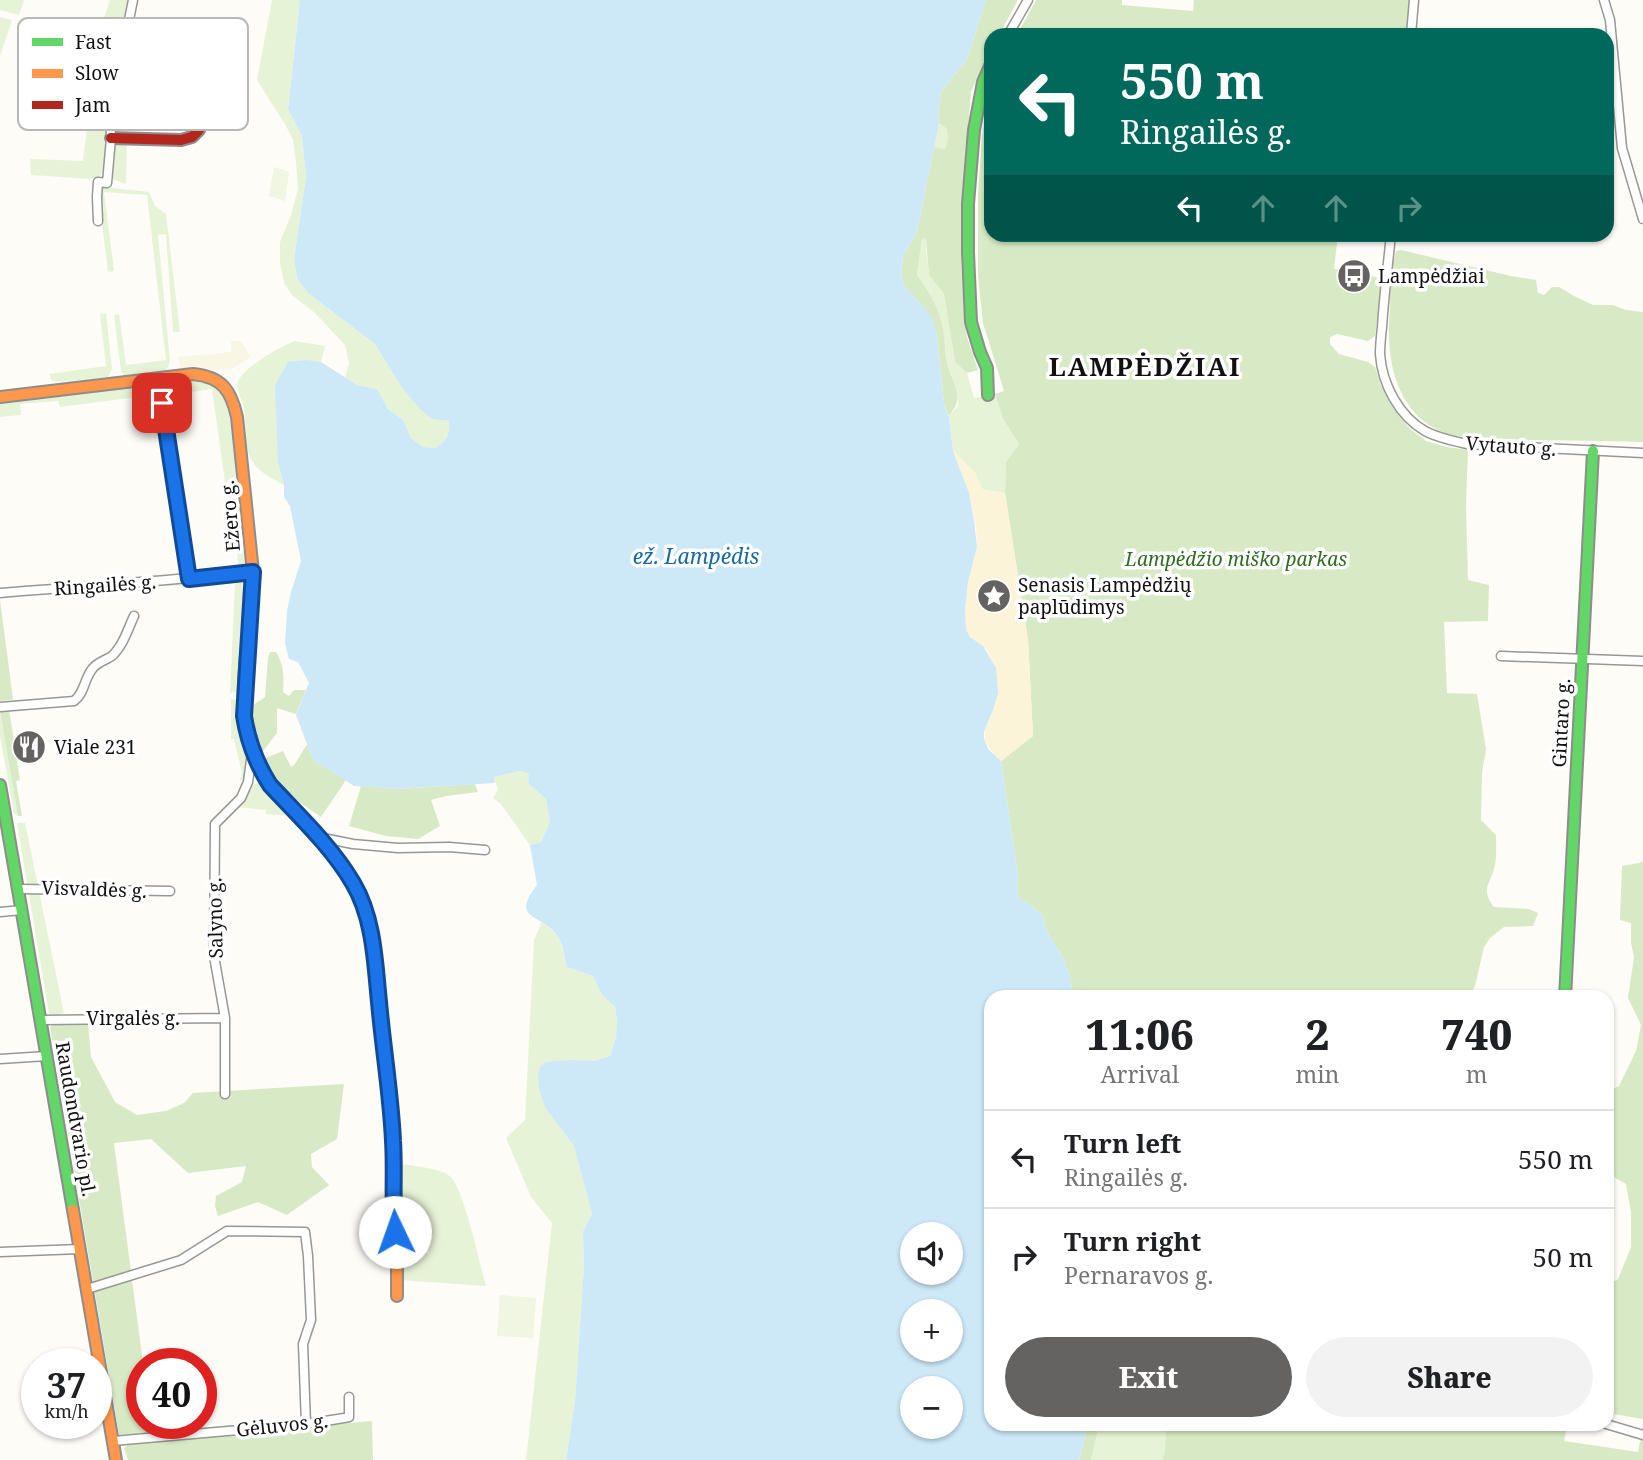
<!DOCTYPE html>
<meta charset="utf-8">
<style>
:root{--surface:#fff;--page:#f2f2f2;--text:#202124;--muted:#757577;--line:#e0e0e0;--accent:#646362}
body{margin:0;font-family:"Noto Serif",serif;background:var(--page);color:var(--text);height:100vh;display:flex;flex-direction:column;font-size:26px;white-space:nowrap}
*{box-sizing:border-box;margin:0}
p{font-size:23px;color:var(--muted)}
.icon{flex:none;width:38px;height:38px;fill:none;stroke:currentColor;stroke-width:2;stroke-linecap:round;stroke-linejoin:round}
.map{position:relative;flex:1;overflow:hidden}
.details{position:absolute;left:984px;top:990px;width:630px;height:441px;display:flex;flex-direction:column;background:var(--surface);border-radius:21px;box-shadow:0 2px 5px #0004}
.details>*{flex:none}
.banner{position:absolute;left:984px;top:28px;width:630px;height:214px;border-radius:21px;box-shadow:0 2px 5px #0004;background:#00695c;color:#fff;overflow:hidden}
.controls{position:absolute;left:900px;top:1222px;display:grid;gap:14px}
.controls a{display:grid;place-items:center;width:63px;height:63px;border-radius:50%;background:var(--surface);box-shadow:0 2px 5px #0004;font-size:35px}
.speed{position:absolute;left:21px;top:1348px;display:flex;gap:14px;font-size:35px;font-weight:700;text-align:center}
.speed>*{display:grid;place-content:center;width:91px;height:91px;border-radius:50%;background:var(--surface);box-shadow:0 2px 5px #0004;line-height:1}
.speed small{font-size:18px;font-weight:400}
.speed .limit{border:10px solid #d22;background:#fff;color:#111}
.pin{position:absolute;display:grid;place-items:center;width:60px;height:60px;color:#fff;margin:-30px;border-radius:14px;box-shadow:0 4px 10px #0006}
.me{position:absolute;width:77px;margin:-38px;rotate:357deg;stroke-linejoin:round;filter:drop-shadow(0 0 5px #0008)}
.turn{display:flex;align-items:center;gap:24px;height:147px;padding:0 21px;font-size:32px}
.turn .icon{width:91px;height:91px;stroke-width:2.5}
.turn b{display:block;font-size:49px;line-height:60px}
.lanes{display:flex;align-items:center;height:66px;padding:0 21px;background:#0003;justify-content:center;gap:35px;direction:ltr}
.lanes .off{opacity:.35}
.eta{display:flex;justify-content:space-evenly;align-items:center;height:119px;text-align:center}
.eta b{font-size:42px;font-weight:800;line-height:49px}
.primary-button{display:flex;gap:14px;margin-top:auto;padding:14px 21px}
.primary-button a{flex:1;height:80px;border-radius:42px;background:var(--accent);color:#fff;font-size:28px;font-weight:800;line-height:80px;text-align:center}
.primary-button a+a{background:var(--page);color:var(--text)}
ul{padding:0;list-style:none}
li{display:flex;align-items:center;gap:21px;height:98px;padding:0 21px;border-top:2px solid var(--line)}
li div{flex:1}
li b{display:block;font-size:26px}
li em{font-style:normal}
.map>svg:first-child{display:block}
.farmland{fill:#f9f7e4}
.green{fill:#e7f3d7}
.forest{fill:#d8eac5}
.sand{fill:#fcf4d9}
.pitch{fill:#f0f6e1}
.water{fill:#cde8f7;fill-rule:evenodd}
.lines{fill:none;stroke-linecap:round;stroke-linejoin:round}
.street-casing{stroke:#979795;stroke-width:11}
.fast-casing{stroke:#8e8d8b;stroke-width:14}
.slow-casing{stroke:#8e8d8b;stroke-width:14}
.jam-casing{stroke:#8e8d8b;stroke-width:14}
.street{stroke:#fffffe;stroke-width:8}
.fast{stroke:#63d668;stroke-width:10}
.slow{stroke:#ff974d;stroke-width:10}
.jam{stroke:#b3261e;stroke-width:10}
.route-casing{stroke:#114b97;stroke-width:18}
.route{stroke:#1a73e8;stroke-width:12}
.labels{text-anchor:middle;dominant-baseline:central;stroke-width:7;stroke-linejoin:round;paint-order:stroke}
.poi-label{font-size:19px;fill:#111;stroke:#fff;text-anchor:start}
.street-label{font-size:19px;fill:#111;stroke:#fff}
.park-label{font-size:19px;font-style:italic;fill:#2f6b1f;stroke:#fff}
.water-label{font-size:21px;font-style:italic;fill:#1768a6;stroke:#fff}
.district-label{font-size:26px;font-weight:bold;letter-spacing:2px;fill:#111;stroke:#fff}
.key{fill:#fff;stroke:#b8b8b8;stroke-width:2}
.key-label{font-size:19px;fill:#111}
</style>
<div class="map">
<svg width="1643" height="1460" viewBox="0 0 1643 1460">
<rect width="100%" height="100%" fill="#fdfcf7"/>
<path class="farmland" d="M 231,341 L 241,341 L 251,357 L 230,370 L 181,370 L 178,357 L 231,352 Z"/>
<path class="green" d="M 0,0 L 24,0 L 19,15 L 0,10 Z
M 110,0 L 129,0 L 106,111 L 104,164 L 102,173 L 100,176 L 91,179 L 31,175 L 30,159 L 83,161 L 97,48 L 101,50 L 103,45 L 100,43 L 102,34 L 99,33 Z
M 272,0 L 300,0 L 288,108 L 302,136 L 306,177 L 294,259 L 297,278 L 308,293 L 375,344 L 402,388 L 432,419 L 450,421 C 450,435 447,440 436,448 L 423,447 L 411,438 L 403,420 L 388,409 L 377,389 L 357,385 L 345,378 L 349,363 L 345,345 L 315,313 L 292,295 L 284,283 L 280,263 L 280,242 L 291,215 L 298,189 L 296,162 L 293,140 L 285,124 L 257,80 Z
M 0,17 L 12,20 L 0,56 Z
M 939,123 L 947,129 L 948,140 L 945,149 L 934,147 Z
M 127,142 L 126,184 L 114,180 L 111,176 L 113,146 L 116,143 Z
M 103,187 L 149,192 L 155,206 L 166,214 L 180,332 L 173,332 L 166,234 L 158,235 L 170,361 L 168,367 L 165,371 L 124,375 L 121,371 L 114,315 L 119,314 L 126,365 L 166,360 L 147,195 L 104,192 L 114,271 L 108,272 L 99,198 L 100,190 Z
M 922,238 L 927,239 L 926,248 L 929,275 L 944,294 L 955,362 L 967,373 L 974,398 L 995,394 L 1003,419 L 1019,444 L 1006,462 L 1005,493 L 983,490 L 975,473 L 953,451 L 949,416 L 958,406 L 958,393 L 948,366 L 942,325 L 917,275 Z
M 106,313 L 112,369 L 108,377 L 58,382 L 52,381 L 49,374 L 106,366 L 100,314 Z
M 295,341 L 325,346 L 321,362 L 308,360 L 278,463 L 284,485 C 238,462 250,452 244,409 C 243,401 236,391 238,382 C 242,368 281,346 295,341 Z
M 192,379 C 199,380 207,380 213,384 C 234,399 234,457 236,481 L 225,482 L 212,389 L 169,395 L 170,414 L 168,415 L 165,392 L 168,382 Z
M 153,384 L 158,389 L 163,425 L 160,426 L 155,398 L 153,395 L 60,407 L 58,401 L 20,404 L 21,415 L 0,417 L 0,402 Z
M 239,501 L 245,562 L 243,566 L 239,569 L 230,502 Z
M 243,577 L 246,579 L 238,691 L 230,693 L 235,583 L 168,586 L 170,584 Z
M 231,699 L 237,700 C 238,708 237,716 238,724 C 241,742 252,761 244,780 L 240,780 L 242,773 L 234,739 L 231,739 Z
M 0,711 L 18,816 L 14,813 L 0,736 Z
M 520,771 L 529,774 L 528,783 L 546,799 L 550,822 L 541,842 L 530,845 L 501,804 L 493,798 L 498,790 L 494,777 Z
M 257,783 L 260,784 L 289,816 L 266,814 L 266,810 L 236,807 L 254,784 Z
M 17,823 L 25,823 L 64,1013 L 51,1016 L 49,1014 Z
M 542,922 L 559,936 L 567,967 L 593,976 L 602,995 L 615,1007 L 617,1020 L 616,1037 L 610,1056 L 595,1061 L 572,1060 L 546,1109 L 574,1146 L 592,1214 L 583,1231 L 584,1266 L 575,1401 L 566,1460 L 526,1460 L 552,1223 L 531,1197 L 506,1138 L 525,1120 L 534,940 Z
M 398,1163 C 411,1166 442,1168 451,1177 C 464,1191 480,1264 486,1286 L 401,1280 L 401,1255 L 429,1253 L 428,1237 L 400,1235 L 398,1230 Z
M 1099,1425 L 1166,1425 L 1165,1450 L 1162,1460 L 1091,1460 Z"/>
<path class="forest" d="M 986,0 L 1018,0 L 999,35 L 990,35 L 990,50 L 971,92 L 961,213 L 961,266 L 967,337 L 978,370 L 967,373 L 955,362 L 944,294 L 929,275 L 926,239 L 922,238 L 917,275 C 929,292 939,308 943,329 C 945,341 945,354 948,366 C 954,388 966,395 949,416 L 944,404 L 937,335 L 923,306 L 904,286 L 901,272 L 903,256 L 917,232 L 934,147 L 945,149 L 948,140 L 947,129 L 939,123 L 938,114 L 941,92 L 967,59 Z
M 1036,0 L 1122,0 L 1122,5 L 1193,11 L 1194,0 L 1410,0 L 1406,35 L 1017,35 Z
M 990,91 L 990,234 L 1338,235 L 1334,269 L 1376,277 L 1379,280 L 1382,286 L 1375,336 L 1368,341 L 1337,334 L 1330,337 L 1330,344 L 1339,354 L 1368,362 L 1375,367 L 1381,385 L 1394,409 L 1409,428 L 1426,441 L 1447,447 L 1468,450 L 1466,507 L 1468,580 L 1489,585 L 1488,621 L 1444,622 L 1447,693 L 1477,694 L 1486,749 L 1482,773 L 1481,820 L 1496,835 C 1496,844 1497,855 1495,864 C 1492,884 1479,887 1494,907 L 1529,909 L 1538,913 L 1533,926 L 1504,927 L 1490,938 L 1484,947 L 1475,986 L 1469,997 L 1074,997 L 1069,973 L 1061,954 L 1049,936 L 1042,915 L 1034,908 L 1019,898 L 1017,887 L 1018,876 L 1001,761 L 1033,736 L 1028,640 L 1005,493 L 1006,462 L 1019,444 L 1003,419 L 995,394 L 1004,391 L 983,323 L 978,275 L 978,192 L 982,136 Z
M 1401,250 L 1511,276 L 1536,280 L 1538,293 L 1544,295 L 1552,287 L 1559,287 L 1574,296 L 1593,305 L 1613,305 L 1626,310 L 1643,312 L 1643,442 C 1606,441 1569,440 1531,440 C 1505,439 1478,441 1452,435 C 1402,422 1387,370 1389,324 C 1391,300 1389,274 1396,251 Z
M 0,600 L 13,699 L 11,700 L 0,701 Z
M 270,652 L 276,652 C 284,665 284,677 283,692 L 289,696 L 294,690 L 306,690 L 296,714 L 277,708 L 277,733 L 261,754 L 251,716 L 252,706 L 265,697 L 268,658 Z
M 9,709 L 20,780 L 16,781 L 22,816 L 18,816 L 0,711 Z
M 307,744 L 313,760 L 346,780 L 321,817 L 282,790 L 265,760 L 268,757 L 283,751 L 291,767 L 295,764 Z
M 475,784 L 478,792 L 446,796 L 431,800 L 440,826 L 418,839 L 386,836 L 349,826 L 361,786 L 398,789 Z
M 1643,861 L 1643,1419 L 1607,1413 L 1607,1286 L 1618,1279 L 1631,1247 L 1631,1212 L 1626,1184 L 1607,1173 L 1606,1092 L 1619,1086 L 1636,1051 L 1641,1025 L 1628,998 L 1634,957 L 1631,943 L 1631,923 L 1620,920 L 1622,866 L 1639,863 Z
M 59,1022 L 88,1022 L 91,1057 L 115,1102 L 137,1115 L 166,1111 L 184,1103 L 193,1093 L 344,1084 L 337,1139 L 311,1154 L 312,1167 L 329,1185 L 287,1215 L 258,1202 L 218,1216 L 215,1206 L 216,1196 L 242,1182 L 246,1166 L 188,1173 L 151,1139 L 114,1143 L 143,1363 L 142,1423 L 151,1423 L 152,1433 L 119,1435 L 50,1027 Z
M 372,1421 L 373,1460 L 128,1460 L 124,1448 L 132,1443 Z
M 1088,1425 L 1099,1425 L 1091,1460 L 1079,1460 Z
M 1166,1425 L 1567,1425 L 1564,1441 L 1638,1452 L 1643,1425 L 1643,1460 L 1162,1460 L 1165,1450 Z"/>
<path class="sand" d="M 953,451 L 975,473 L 983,490 L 1005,493 L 1028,640 L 1033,736 L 1001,761 C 990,750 980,741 987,725 C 989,721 992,715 993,710 C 994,705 992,661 990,656 C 987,644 969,642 966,629 C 962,611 967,588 971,570 C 973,562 977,553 977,544 C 977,512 964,481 953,451 Z"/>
<path class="pitch" d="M 274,167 L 289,172 L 285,201 L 269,196 Z
M 500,1295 L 536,1298 L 533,1338 L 497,1336 Z"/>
<path class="water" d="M 300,0 L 986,0 L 967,59 L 941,92 L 938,114 L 939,123 L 917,232 L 903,256 L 901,272 L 904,286 L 923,306 L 932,318 L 937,335 L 944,404 L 949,417 L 953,451 L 969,493 L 974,520 L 977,547 L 968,582 L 965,609 L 966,630 L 970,637 L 983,646 L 996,668 L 998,693 L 993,710 L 984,732 L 984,738 L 988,749 L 1001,761 L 1018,876 L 1017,887 L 1019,898 L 1034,908 L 1042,915 L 1049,936 L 1061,954 L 1069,973 L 1074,997 L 990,998 L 990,1424 L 1088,1425 L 1079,1460 L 566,1460 L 575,1401 L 584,1266 L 583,1231 L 592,1214 L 574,1146 L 546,1109 L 539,1089 L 538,1076 L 540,1067 L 546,1062 L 572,1060 L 594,1061 L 610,1056 L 616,1037 L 617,1020 L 615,1007 L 602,995 L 593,976 L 567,967 C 564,958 563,942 557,935 C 540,913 510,920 537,885 L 530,845 L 541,842 L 550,822 L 546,799 L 528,783 L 529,774 L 520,771 L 494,777 L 495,783 L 398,789 L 354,786 L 313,760 L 296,715 L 309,683 L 298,662 L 289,659 L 285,643 L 287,611 L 291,592 L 301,561 L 290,506 L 284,497 L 284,485 L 278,463 L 275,385 L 288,362 L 308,360 L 321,362 L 357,385 L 377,389 L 388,409 L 403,420 L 411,438 L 423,447 L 436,448 C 447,440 450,435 449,421 L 432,419 L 420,409 L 402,388 L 375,344 L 308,293 L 297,278 L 294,259 L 306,177 L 302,136 L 288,109 ZM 912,1234 L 950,1234 L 950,1272 L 912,1272 ZM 912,1311 L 950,1311 L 950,1349 L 912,1349 ZM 912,1388 L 950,1388 L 950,1426 L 912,1426 Z"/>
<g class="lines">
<g class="street-casing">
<path id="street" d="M 1604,0 L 1610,20 L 1622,148 L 1643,219
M 1008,35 L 1028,0
M 1411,35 L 1414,0
M 98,221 L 97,197 L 98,182 L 107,183 L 111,138 L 110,114 L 133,0
M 1391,234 C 1388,265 1384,296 1382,327 C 1381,336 1380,345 1380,354 C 1382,384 1399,416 1425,431 C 1438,438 1453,441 1467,444 L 1643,453
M 158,378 L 189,579
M 0,593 C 84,586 168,581 253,572
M 1501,656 L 1643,661
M 0,707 L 74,701 C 85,693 84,678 93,668 C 98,662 106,660 112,656 C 123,646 128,629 134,616
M 318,837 L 353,844 L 398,848 L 449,847 L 485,850
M 18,889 L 170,891
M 0,912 L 22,910
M 41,1020 L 225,1018
M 0,1059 L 47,1056
M 225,1094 L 225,1018 L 214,956 L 215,824 L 241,798 L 248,782 L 252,753
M 0,1252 L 80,1249
M 87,1289 L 181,1260 L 227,1231 L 305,1232 L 308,1256 L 311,1320 L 303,1344 L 306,1424
M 1606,1424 L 1643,1435
M 113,1441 L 306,1424 L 344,1418 L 349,1417 L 349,1397"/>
</g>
<g class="fast-casing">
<path id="fast" d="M 988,395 L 987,368 L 980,352 L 971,322 L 968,253 L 968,204 L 974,130 L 983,82 L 990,66
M 250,613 C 247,656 237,704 251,746 C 267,795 310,824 340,864 C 364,895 372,930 376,968
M 0,785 L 73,1210
M 1565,998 L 1593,451"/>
</g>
<g class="slow-casing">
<path id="slow" d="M 0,397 L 193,374 C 222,377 231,390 237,417 L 253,572 L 250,613
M 376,968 L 393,1137 L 393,1211 L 397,1253 L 397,1296
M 73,1210 L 116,1460"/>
</g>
<g class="jam-casing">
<path id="jam" d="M 111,138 L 181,140 L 192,137 L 199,130 L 216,50 L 213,45 L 128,24"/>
</g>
<use href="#street" class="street"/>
<use href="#fast" class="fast"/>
<use href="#slow" class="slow"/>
<use href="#jam" class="jam"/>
</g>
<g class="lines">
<g class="route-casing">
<path id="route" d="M 162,403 L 189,579 L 253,572 L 244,716 C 248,742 256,763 270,785 C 299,816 332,847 353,883 C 374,918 375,963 379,1002 C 383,1048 391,1095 393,1141 C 395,1171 392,1201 395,1232"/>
</g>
<use href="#route" class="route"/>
</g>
<defs>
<g id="bus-disc" transform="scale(1.75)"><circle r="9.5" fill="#646362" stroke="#fff"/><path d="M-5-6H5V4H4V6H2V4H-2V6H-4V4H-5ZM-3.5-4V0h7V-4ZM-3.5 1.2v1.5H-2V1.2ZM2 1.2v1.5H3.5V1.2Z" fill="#fff"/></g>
<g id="sight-disc" transform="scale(1.75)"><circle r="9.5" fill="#646362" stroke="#fff"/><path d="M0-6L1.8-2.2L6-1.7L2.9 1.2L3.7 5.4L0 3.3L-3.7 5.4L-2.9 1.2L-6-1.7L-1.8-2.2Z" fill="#fff"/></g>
<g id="restaurant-disc" transform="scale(1.75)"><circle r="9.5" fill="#646362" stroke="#fff"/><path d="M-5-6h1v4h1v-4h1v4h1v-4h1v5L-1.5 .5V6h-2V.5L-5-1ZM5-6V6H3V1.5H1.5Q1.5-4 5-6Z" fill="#fff"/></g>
</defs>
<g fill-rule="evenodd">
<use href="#bus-disc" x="1354" y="276"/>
<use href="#sight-disc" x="994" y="596"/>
<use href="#restaurant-disc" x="29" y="747"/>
</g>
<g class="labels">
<g class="poi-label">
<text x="1378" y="276">Lampėdžiai</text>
<text x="1018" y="585">Senasis Lampėdžių<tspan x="1018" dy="22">paplūdimys</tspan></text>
<text x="54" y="747">Viale 231</text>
</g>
<g class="street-label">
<text transform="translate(1511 446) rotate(4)">Vytauto g.</text>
<text transform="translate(230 516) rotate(-95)">Ežero g.</text>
<text transform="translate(105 585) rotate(-4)">Ringailės g.</text>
<text transform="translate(1561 723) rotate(-87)">Gintaro g.</text>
<text transform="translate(94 889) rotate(2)">Visvaldės g.</text>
<text transform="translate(215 918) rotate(-91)">Salyno g.</text>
<text x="133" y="1018">Virgalės g.</text>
<text transform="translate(76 1119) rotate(80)">Raudondvario pl.</text>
<text transform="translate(282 1425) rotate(-6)">Gėluvos g.</text>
</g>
<g class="park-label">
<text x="1236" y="559">Lampėdžio miško parkas</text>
</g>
<g class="water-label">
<text x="696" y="556">ež. Lampėdis</text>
</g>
<g class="district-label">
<text x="1145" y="366">LAMPĖDŽIAI</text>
</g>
</g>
<rect x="18" y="18" width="230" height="112" rx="10" class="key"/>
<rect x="32" y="38" width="31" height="8" fill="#63d668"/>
<rect x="32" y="69" width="31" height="9" fill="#ff974d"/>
<rect x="32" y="101" width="31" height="8" fill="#b3261e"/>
<g class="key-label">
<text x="75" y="49">Fast</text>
<text x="75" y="80">Slow</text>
<text x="75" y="112">Jam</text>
</g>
</svg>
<div class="controls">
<a><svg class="icon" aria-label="sound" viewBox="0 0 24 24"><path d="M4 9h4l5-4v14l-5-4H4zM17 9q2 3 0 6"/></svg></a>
<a>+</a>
<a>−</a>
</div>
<div class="speed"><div>37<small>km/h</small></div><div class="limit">40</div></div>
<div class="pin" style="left:162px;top:403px;background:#d93025"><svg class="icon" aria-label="arrive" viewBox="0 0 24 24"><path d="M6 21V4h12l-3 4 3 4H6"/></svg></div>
<svg class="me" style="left:395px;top:1232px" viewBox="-20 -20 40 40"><circle r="19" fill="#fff"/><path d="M0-13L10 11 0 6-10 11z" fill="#1a73e8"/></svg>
<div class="banner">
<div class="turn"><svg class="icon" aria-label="left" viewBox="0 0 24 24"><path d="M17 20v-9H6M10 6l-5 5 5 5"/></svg><div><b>550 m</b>Ringailės g.</div></div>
<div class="lanes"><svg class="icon" aria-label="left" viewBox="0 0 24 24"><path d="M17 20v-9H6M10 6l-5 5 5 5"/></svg><svg class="icon off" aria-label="ahead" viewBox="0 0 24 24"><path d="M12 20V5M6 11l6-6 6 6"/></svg><svg class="icon off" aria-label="ahead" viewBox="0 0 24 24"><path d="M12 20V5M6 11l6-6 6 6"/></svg><svg class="icon off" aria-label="right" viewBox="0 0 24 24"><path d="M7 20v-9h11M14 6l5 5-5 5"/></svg></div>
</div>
<section class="details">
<div class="eta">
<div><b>11:06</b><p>Arrival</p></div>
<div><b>2</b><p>min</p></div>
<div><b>740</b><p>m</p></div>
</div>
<ul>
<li><svg class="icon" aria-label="left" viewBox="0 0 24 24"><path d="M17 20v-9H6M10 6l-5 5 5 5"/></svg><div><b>Turn left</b><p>Ringailės g.</p></div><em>550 m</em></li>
<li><svg class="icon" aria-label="right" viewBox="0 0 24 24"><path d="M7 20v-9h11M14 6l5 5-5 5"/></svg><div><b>Turn right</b><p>Pernaravos g.</p></div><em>50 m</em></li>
</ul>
<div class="primary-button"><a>Exit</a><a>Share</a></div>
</section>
</div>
